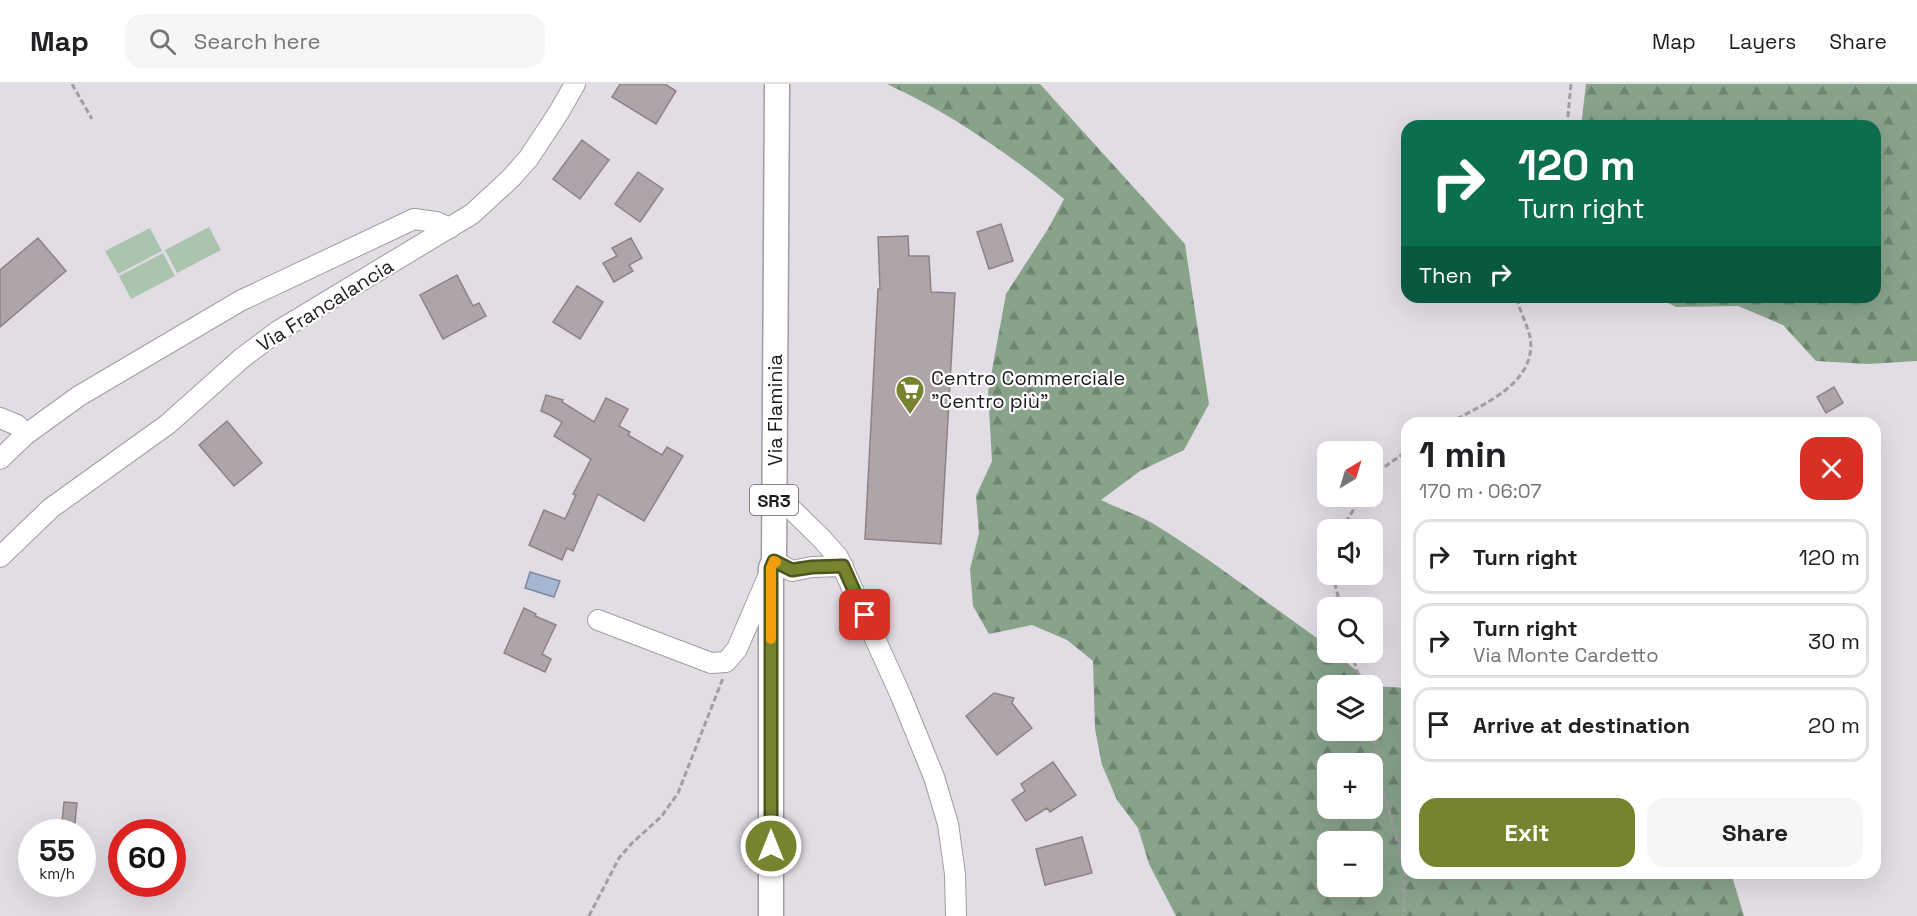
<!DOCTYPE html>
<meta charset="utf-8">
<style>
:root{--surface:#fff;--page:#f6f6f6;--text:#202124;--muted:#757577;--line:#e0e0e0;--accent:#78832f}
body{margin:0;font-family:"Space Grotesk",sans-serif;background:var(--page);color:var(--text);height:100vh;display:flex;flex-direction:column;font-size:22px;white-space:nowrap}
*{box-sizing:border-box;margin:0}
p{font-size:20px;color:var(--muted)}
.icon{flex:none;width:33px;height:33px;fill:none;stroke:currentColor;stroke-width:2;stroke-linecap:round;stroke-linejoin:round}
.map{position:relative;flex:1;overflow:hidden}
.panel{position:absolute;left:1401px;top:333px;width:480px;height:462px;display:flex;flex-direction:column;background:var(--surface);border-radius:18px;box-shadow:0 6px 24px #0002}
.panel>*{flex:none}
.top-card{position:absolute;left:1401px;top:36px;width:480px;height:183px;border-radius:18px;box-shadow:0 6px 24px #0002;background:#0b6e4f;color:#fff;overflow:hidden}
.needle{width:39px;rotate:38deg}
.controls{position:absolute;left:1317px;top:357px;display:grid;gap:12px}
.controls a{display:grid;place-items:center;width:66px;height:66px;border-radius:12px;background:var(--surface);box-shadow:0 6px 24px #0002;font-size:30px}
.speed{position:absolute;left:18px;top:735px;display:flex;gap:12px;font-size:30px;font-weight:700;text-align:center}
.speed>*{display:grid;place-content:center;width:78px;height:78px;border-radius:50%;background:var(--surface);box-shadow:0 6px 24px #0002;line-height:1}
.speed small{font-size:15px;font-weight:400}
.speed .limit{border:9px solid #d22;background:#fff;color:#111}
.pin{position:absolute;display:grid;place-items:center;width:51px;height:51px;color:#fff;margin:-26px;border-radius:12px;box-shadow:0 3px 9px #0006}
.me{position:absolute;width:66px;margin:-33px;rotate:0deg;stroke-linejoin:round;filter:drop-shadow(0 0 4px #0008)}
.turn{display:flex;align-items:center;gap:21px;height:126px;padding:0 18px;font-size:27px}
.turn .icon{width:78px;height:78px;stroke-width:2.5}
.turn b{display:block;font-size:42px;line-height:51px}
.then{display:flex;align-items:center;height:57px;padding:0 18px;background:#0003;gap:12px;font-size:22px}
.round{display:grid;place-items:center;flex:none;width:63px;height:63px;border-radius:18px;background:var(--page)}
.summary{display:flex;align-items:center;justify-content:space-between;height:102px;padding:0 18px}
h1{font-size:36px;font-weight:800;line-height:45px}
.primary-button{display:flex;gap:12px;margin-top:auto;padding:12px 18px}
.primary-button a{flex:1;height:69px;border-radius:18px;background:var(--accent);color:#fff;font-size:24px;font-weight:800;line-height:69px;text-align:center}
.primary-button a+a{background:var(--page);color:var(--text)}
ul{padding:0;list-style:none}
li{display:flex;align-items:center;gap:18px;height:75px;margin:0 12px 9px;padding:0 6px;border:3px solid var(--line);border-radius:18px}
li div{flex:1}
li b{display:block;font-size:22px}
li em{font-style:normal}
header{display:flex;align-items:center;gap:36px;box-sizing:border-box;height:84px;padding:0 30px;background:var(--surface);border-bottom:2px solid var(--line)}
header strong{font-size:28px}
nav{display:flex;gap:33px;margin-inline-start:auto;font-size:21px}
.search{width:420px;height:54px;background:var(--page);display:flex;align-items:center;gap:15px;box-sizing:border-box;padding:0 21px;border-radius:18px;color:var(--muted);font-size:22px}
.map>svg:first-child{display:block}
.forest{fill:url(#forest-firs);fill-rule:evenodd}
.pitch{fill:#acc4ae}
.water{fill:#a7b6d3;stroke:#7e889d;stroke-width:1.5}
.building{fill:#afa5a8;stroke:#8d8386;stroke-width:1.5}
.lines{fill:none;stroke-linecap:round;stroke-linejoin:round}
.minor-casing{stroke:#a19ca3;stroke-width:22}
.major-casing{stroke:#a19ca3;stroke-width:27}
.path{stroke:#a19da3;stroke-width:3;stroke-dasharray:6 3;stroke-linecap:butt}
.minor{stroke:#fff;stroke-width:20}
.major{stroke:#fff;stroke-width:24}
.route-casing{stroke:#4e551f;stroke-width:15}
.route{stroke:#78832f;stroke-width:10}
.slow{stroke:#f59e0b;stroke-width:10}
.labels{text-anchor:middle;dominant-baseline:central;stroke-width:4.5;stroke-linejoin:round;paint-order:stroke}
.shield{fill:#fff;stroke:#615f62;stroke-width:1.5}
.shield-label{font-size:18px;font-weight:bold;fill:#1d1b1e}
.street-label{font-size:20px;fill:#1d1b1e;stroke:#fff}
.poi-label{font-size:20px;fill:#1d1b1e;stroke:#fff;text-anchor:start}
</style>
<header>
<strong>Map</strong>
<div class="search"><svg class="icon" aria-label="search" viewBox="0 0 24 24"><circle cx="10" cy="10" r="6"/><path d="M15 15l6 6"/></svg>Search here</div>
<nav><a>Map</a><a>Layers</a><a>Share</a></nav>
</header>
<div class="map">
<svg width="1917" height="832" viewBox="0 0 1917 832">
<defs>
<pattern id="forest-firs" width="22" height="20" patternUnits="userSpaceOnUse" patternTransform="scale(1.5)"><rect width="22" height="20" fill="#89a38b"/><path d="M5 1l3.5 6h-7zM16 11l3.5 6h-7z" fill="#6f8471"/></pattern>
</defs>
<rect width="100%" height="100%" fill="#e2dde5"/>
<path class="forest" d="M 887,0 L 1040,0 L 1185,160 L 1209,320 L 1184,366 L 1140,387 L 1101,416 C 1117,424 1136,430 1152,439 C 1213,476 1269,521 1327,561 L 1328,568 L 1336,569 L 1374,602 L 1407,604 L 1407,789 L 1731,789 L 1744,832 L 1176,832 L 1149,780 L 1138,744 L 1117,716 L 1102,681 L 1095,645 L 1093,577 L 1067,556 L 1032,541 L 989,550 L 973,522 L 970,485 L 979,449 L 976,412 L 992,377 L 988,308 L 1006,210 L 1048,145 L 1064,115 C 1009,70 952,30 887,0 ZM 1328,602 L 1372,602 L 1372,646 L 1328,646 ZM 1328,680 L 1372,680 L 1372,724 L 1328,724 ZM 1328,758 L 1372,758 L 1372,802 L 1328,802 Z
M 1586,0 L 1917,0 L 1917,277 L 1868,280 L 1816,277 L 1783,241 L 1738,222 L 1676,223 L 1656,213 L 1875,213 L 1875,42 L 1581,42 Z"/>
<path class="pitch" d="M 209,143 L 221,166 L 177,189 L 165,166 Z
M 150,144 L 162,167 L 118,190 L 105,167 Z
M 163,169 L 175,192 L 131,215 L 119,192 Z"/>
<path class="water" d="M 530,488 L 560,497 L 554,513 L 525,504 Z"/>
<path class="building" d="M 620,0 L 665,0 L 676,7 L 656,40 L 612,13 Z
M 582,56 L 609,76 L 580,115 L 553,95 Z
M 638,88 L 663,105 L 640,138 L 615,120 Z
M 1001,140 L 1013,177 L 989,185 L 977,148 Z
M 908,152 L 909,172 L 929,172 L 931,208 L 955,209 L 941,460 L 865,455 L 878,205 L 880,205 L 878,153 Z
M 38,154 L 66,187 L 0,243 L 0,186 Z
M 631,154 L 642,174 L 629,181 L 633,187 L 614,198 L 603,179 L 617,172 L 612,164 Z
M 457,191 L 473,222 L 479,219 L 486,232 L 443,255 L 420,211 Z
M 577,202 L 603,218 L 580,255 L 553,238 Z
M 1834,303 L 1843,319 L 1826,329 L 1817,313 Z
M 546,311 L 563,316 L 562,318 L 594,338 L 606,314 L 628,325 L 619,342 L 630,348 L 628,351 L 662,371 L 667,363 L 683,372 L 644,437 L 598,410 L 573,467 L 567,464 L 562,476 L 529,461 L 544,426 L 565,435 L 576,411 L 573,410 L 591,375 L 554,352 L 562,338 L 550,331 L 541,327 Z
M 227,337 L 262,379 L 234,402 L 199,361 Z
M 524,524 L 536,530 L 535,532 L 556,541 L 542,570 L 551,575 L 545,588 L 504,569 Z
M 994,609 L 1014,614 L 1012,619 L 1032,644 L 997,671 L 966,632 Z
M 1053,678 L 1076,711 L 1050,728 L 1047,724 L 1026,737 L 1012,716 L 1025,707 L 1021,700 Z
M 64,718 L 77,719 L 75,739 L 62,738 Z
M 1082,753 L 1092,789 L 1045,801 L 1036,765 Z"/>
<g class="lines">
<g class="minor-casing">
<path id="minor" d="M 0,334 L 17,341 L 25,351
M 0,375 L 25,351 L 79,312 L 240,217 L 414,135 L 436,138 L 450,144
M 774,408 L 821,454 L 838,473 L 901,612 L 934,693 L 948,740 L 955,790 L 956,832
M 0,473 L 51,424 L 168,340 L 242,274 L 278,247 L 472,130 L 511,94 L 528,75 L 559,28 L 575,0
M 774,477 L 792,487 L 812,483 L 843,482
M 598,536 L 711,579 L 726,578 L 737,565 L 770,488"/>
</g>
<g class="major-casing">
<path id="major" d="M 771,832 L 771,484 L 774,477 L 777,0"/>
</g>
<path class="path" d="M 72,0 L 92,35
M 1567,42 L 1571,0
M 1449,339 C 1482,321 1538,299 1530,253 C 1527,239 1519,227 1517,213
M 1372,395 L 1376,389 L 1407,367
M 1341,446 L 1362,412
M 1335,490 L 1334,496 L 1341,524
M 1351,568 L 1362,602
M 1372,646 L 1382,700 L 1404,782 L 1404,832
M 589,832 L 619,774 L 632,759 L 661,733 L 678,709 L 723,594"/>
<use href="#minor" class="minor"/>
<use href="#major" class="major"/>
</g>
<g class="lines">
<g class="route-casing">
<path id="route" d="M 771,762 L 771,484 L 774,477 L 792,486 L 812,483 L 843,482 L 865,531"/>
</g>
<use href="#route" class="route"/>
<path class="slow" d="M 771,555 L 771,484 L 774,477 L 776,478"/>
</g>
<defs>
<g id="supermarket-pin" transform="scale(1.5)"><path d="M0 17L-7.5 6A9.5 9.5 0 1 1 7.5 6Z" fill="#78832f" stroke="#fff"/><path d="M-6-5.5h2.5l.6 2H6L4.5 2H-2.5L-4.4-4H-6ZM-1.5 3.2a1.3 1.3 0 1 0 .1 0ZM3 3.2a1.3 1.3 0 1 0 .1 0Z" fill="#fff"/></g>
</defs>
<g fill-rule="evenodd">
<use href="#supermarket-pin" x="910" y="306"/>
</g>
<g class="labels">
<rect class="shield" x="750" y="401" width="48" height="30" rx="4.5"/>
<g class="shield-label">
<text x="774" y="416">SR3</text>
</g>
<g class="street-label">
<text transform="translate(325 221) rotate(-32)">Via Francalancia</text>
<text transform="translate(775 326) rotate(-90)">Via Flaminia</text>
</g>
<g class="poi-label">
<text x="931" y="294">Centro Commerciale<tspan x="931" dy="23">"Centro più"</tspan></text>
</g>
</g>
</svg>
<div class="controls">
<a><svg class="needle" viewBox="-14 -14 28 28"><path d="M0-13l5 13h-10z" fill="#e53935"/><path d="M0 13l5-13h-10z" fill="#757577"/></svg></a>
<a><svg class="icon" aria-label="sound" viewBox="0 0 24 24"><path d="M4 9h4l5-4v14l-5-4H4zM17 9q2 3 0 6"/></svg></a>
<a><svg class="icon" aria-label="search" viewBox="0 0 24 24"><circle cx="10" cy="10" r="6"/><path d="M15 15l6 6"/></svg></a>
<a><svg class="icon" aria-label="layers" viewBox="0 0 24 24"><path d="M12 4l9 5-9 5-9-5zM3 14l9 5 9-5"/></svg></a>
<a>+</a>
<a>−</a>
</div>
<div class="speed"><div>55<small>km/h</small></div><div class="limit">60</div></div>
<div class="pin" style="left:865px;top:531px;background:#d93025"><svg class="icon" aria-label="arrive" viewBox="0 0 24 24"><path d="M6 21V4h12l-3 4 3 4H6"/></svg></div>
<svg class="me" style="left:771px;top:762px" viewBox="-20 -20 40 40"><circle r="17" fill="#78832f" stroke="#fff" stroke-width="3"/><path d="M0-11L8 9 0 5-8 9z" fill="#fff"/></svg>
<div class="top-card">
<div class="turn"><svg class="icon" aria-label="right" viewBox="0 0 24 24"><path d="M7 20v-9h11M14 6l5 5-5 5"/></svg><div><b>120 m</b>Turn right</div></div>
<div class="then">Then<svg class="icon" aria-label="right" viewBox="0 0 24 24"><path d="M7 20v-9h11M14 6l5 5-5 5"/></svg></div>
</div>
<section class="panel">
<div class="summary"><div><h1>1 min</h1><p>170 m · 06:07</p></div><a class="round" style="background:#d93025;color:#fff"><svg class="icon" aria-label="close" viewBox="0 0 24 24"><path d="M6 6l12 12M18 6L6 18"/></svg></a></div>
<ul>
<li><svg class="icon" aria-label="right" viewBox="0 0 24 24"><path d="M7 20v-9h11M14 6l5 5-5 5"/></svg><div><b>Turn right</b></div><em>120 m</em></li>
<li><svg class="icon" aria-label="right" viewBox="0 0 24 24"><path d="M7 20v-9h11M14 6l5 5-5 5"/></svg><div><b>Turn right</b><p>Via Monte Cardetto</p></div><em>30 m</em></li>
<li><svg class="icon" aria-label="arrive" viewBox="0 0 24 24"><path d="M6 21V4h12l-3 4 3 4H6"/></svg><div><b>Arrive at destination</b></div><em>20 m</em></li>
</ul>
<div class="primary-button"><a>Exit</a><a>Share</a></div>
</section>
</div>
